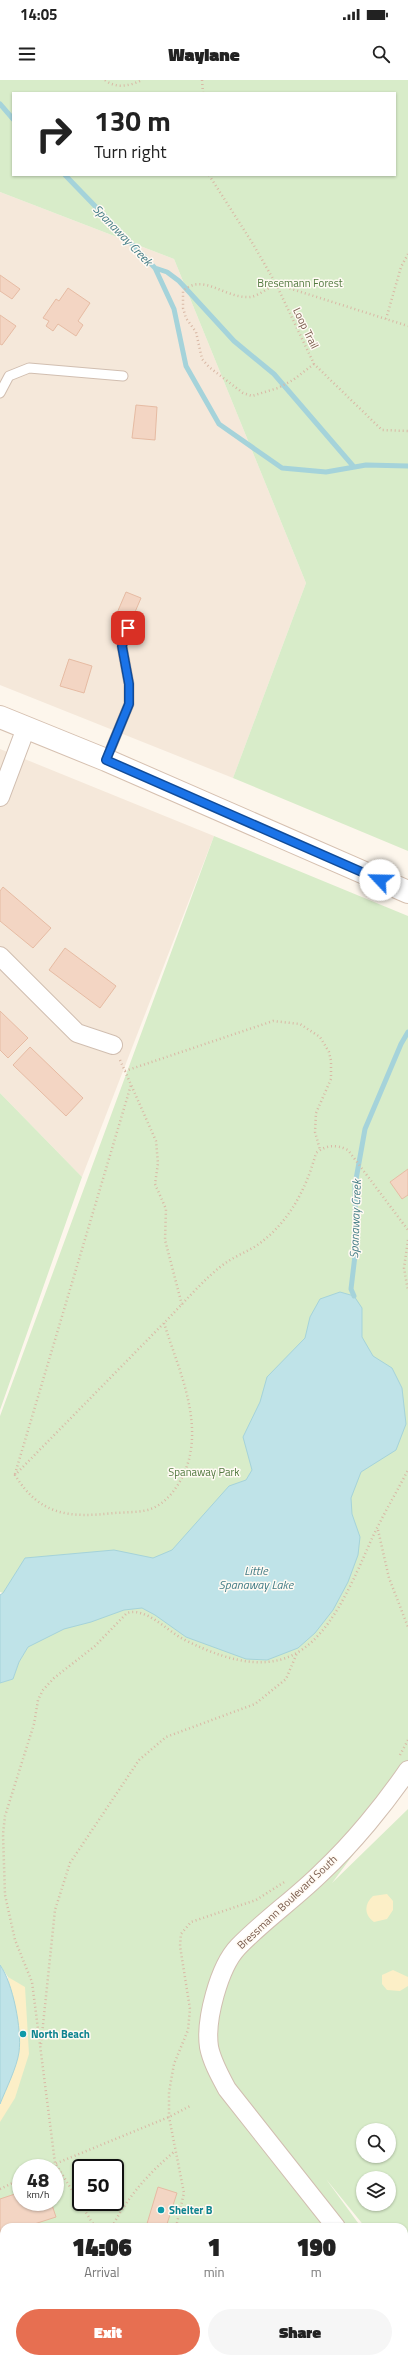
<!DOCTYPE html>
<style>
:root{--surface:#fff;--page:#f6f6f6;--text:#222;--muted:#767676;--accent:#e76f51}
body{margin:0;font-family:"Titillium Web",sans-serif;background:var(--page);color:var(--text);height:100vh;display:flex;flex-direction:column;font-size:15px;white-space:nowrap}
*{box-sizing:border-box;margin:0}
p{font-size:13px;color:var(--muted)}
.icon{flex:none;width:22px;height:22px;fill:none;stroke:currentColor;stroke-width:2;stroke-linecap:round;stroke-linejoin:round}
.map{position:relative;flex:1;overflow:hidden}
.panel{position:absolute;left:0px;top:2143px;width:408px;height:140px;display:flex;flex-direction:column;background:var(--surface);border-radius:12px 12px 0 0;box-shadow:0 1px 3px #0004}
.panel>*{flex:none}
.banner{position:absolute;left:12px;top:12px;width:384px;height:84px;border-radius:0px;box-shadow:0 1px 3px #0004;background:#fff;color:var(--text);overflow:hidden}
.controls{position:absolute;left:356px;top:2043px;display:grid;gap:8px}
.controls a{display:grid;place-items:center;width:40px;height:40px;border-radius:50%;background:var(--surface);box-shadow:0 1px 3px #0004;font-size:20px}
.speed{position:absolute;left:12px;top:2079px;display:flex;gap:8px;font-size:20px;font-weight:700;text-align:center}
.speed>*{display:grid;place-content:center;width:52px;height:52px;border-radius:50%;background:var(--surface);box-shadow:0 1px 3px #0004;line-height:1}
.speed small{font-size:10px;font-weight:400}
.speed .limit{border:2px solid #111;border-radius:6px;background:#fff;color:#111}
.pin{position:absolute;display:grid;place-items:center;width:34px;height:34px;color:#fff;margin:-17px;border-radius:8px;box-shadow:0 2px 6px #0006}
.me{position:absolute;width:44px;margin:-22px;rotate:294deg;stroke-linejoin:round;filter:drop-shadow(0 0 3px #0008)}
.turn{display:flex;align-items:center;gap:14px;height:84px;padding:0 16px;font-size:18px}
.turn .icon{width:52px;height:52px;stroke-width:2.5}
.turn b{display:block;font-size:28px;line-height:34px}
.eta{display:flex;justify-content:space-evenly;align-items:center;height:68px;text-align:center}
.eta b{font-size:24px;font-weight:800;line-height:28px}
.action{display:flex;gap:8px;margin-top:auto;padding:8px 16px}
.action a{flex:1;height:46px;border-radius:24px;background:var(--accent);color:#fff;font-size:16px;font-weight:800;line-height:46px;text-align:center}
.action a+a{background:var(--page);color:var(--text)}
.status{display:flex;justify-content:space-between;align-items:center;height:28px;padding:0 20px;background:var(--surface);direction:ltr}
.status svg{height:11px;fill:currentColor}
header{display:flex;justify-content:space-between;align-items:center;height:52px;padding:0 16px;background:var(--surface);font-size:18px;font-weight:800}
.map>svg:first-child{display:block}
.residential{fill:#f5e8da}
.green{fill:#d8ecc9;fill-rule:evenodd}
.sand{fill:#fcefc7}
.water{fill:#bfe3e8;stroke:#a5d3da}
.lines{fill:none;stroke-linecap:round;stroke-linejoin:round}
.stream{stroke:#a5d3da;stroke-width:5}
.building{fill:#f3d5c3;stroke:#e6bba3}
.service-casing{stroke:#d1beb0;stroke-width:11}
.minor-casing{stroke:#d1beb0;stroke-width:20}
.secondary-casing{stroke:#d6c0b0;stroke-width:24}
.path{stroke:#d9b8a5;stroke-width:2.5;stroke-dasharray:1 3;stroke-linecap:butt}
.service{stroke:#fff;stroke-width:9}
.minor{stroke:#fff;stroke-width:18}
.secondary{stroke:#fff;stroke-width:22}
.route-casing{stroke:#114b97;stroke-width:10}
.route{stroke:#1a73e8;stroke-width:7}
.culture-dot{fill:#0f9aa8;stroke:#fffaf3;stroke-width:1.5}
.labels{text-anchor:middle;dominant-baseline:central;stroke-width:3;stroke-linejoin:round;paint-order:stroke}
.park-label{font-size:11px;fill:#537a41;stroke:#fffaf3}
.street-label{font-size:11px;fill:#7a5c4d;stroke:#fffaf3}
.culture-label{font-size:11px;font-weight:bold;fill:#0d838f;stroke:#fffaf3;text-anchor:start}
.water-label{font-size:12px;font-style:italic;fill:#437c86;stroke:#fffaf3}
</style>
<div class="status"><b>14:05</b><svg viewBox="0 0 49 12"><path d="M0 12V9h3v3zM5 12V6h3v6zM10 12V3h3v9zM15 12V0h3v12zM26 1h20v11H26zM47 4h2v5h-2z"/></svg></div>
<header><svg class="icon" aria-label="menu" viewBox="0 0 24 24"><path d="M4 6h16M4 12h16M4 18h16"/></svg>Waylane<svg class="icon" aria-label="search" viewBox="0 0 24 24"><circle cx="10" cy="10" r="6"/><path d="M15 15l6 6"/></svg></header>
<div class="map">
<svg width="408" height="2283" viewBox="0 0 408 2283">
<rect width="100%" height="100%" fill="#fdf6ec"/>
<path class="residential" d="M 0,112 L 174,179 L 306,503 L 233,698 L 0,605 Z
M 0,669 L 214,756 L 82,1097 L 0,1013 Z"/>
<path class="green" d="M 0,0 L 408,0 L 408,771 L 233,698 L 306,503 L 174,179 L 0,112 ZM 13,13 L 395,13 L 395,95 L 13,95 Z
M 214,756 L 408,836 L 408,1701 L 332,1803 L 408,1729 L 408,2213 L 404,2205 L 404,2147 L 365,2147 L 326,2099 L 361,2147 L 4,2147 L 4,2279 L 404,2279 L 404,2212 L 408,2219 L 408,2283 L 0,2283 L 0,2024 L 19,1972 L 17,1936 L 8,1897 L 0,1885 L 0,1603 L 13,1599 L 19,1582 L 28,1567 L 3,1513 L 0,1512 L 0,1336 ZM 363,2050 L 389,2050 L 389,2076 L 363,2076 ZM 21,2088 L 55,2088 L 55,2122 L 21,2122 ZM 81,2088 L 115,2088 L 115,2122 L 81,2122 ZM 363,2098 L 389,2098 L 389,2124 L 363,2124 Z
M 0,1013 L 82,1097 L 0,1330 Z"/>
<path class="sand" d="M 387,1814 L 393,1821 L 393,1830 L 387,1839 L 374,1842 C 364,1835 364,1824 373,1816 Z
M 393,1890 L 408,1897 L 408,1906 L 400,1911 L 387,1910 L 382,1904 L 382,1895 Z
M 8,1897 L 25,1907 L 29,1974 L 15,2018 L 0,2042 L 0,2024 L 19,1972 L 17,1936 Z"/>
<path class="water" d="M 340,1212 L 354,1216 L 362,1228 L 362,1257 L 373,1276 L 392,1288 L 402,1308 L 406,1344 L 396,1370 L 361,1392 L 351,1418 L 352,1434 L 360,1457 L 358,1475 L 348,1502 L 333,1530 L 315,1553 L 298,1568 L 267,1580 L 246,1579 L 186,1557 L 155,1535 L 142,1528 L 124,1530 L 91,1542 L 64,1549 L 28,1567 L 19,1582 L 13,1599 L 0,1603 L 0,1515 L 3,1513 L 25,1478 L 114,1470 L 153,1478 L 172,1470 L 229,1406 L 246,1400 L 252,1390 L 243,1357 L 260,1322 L 267,1297 L 305,1258 L 310,1237 L 320,1219 Z
M 0,1885 C 13,1903 22,1950 19,1972 C 17,1987 6,2009 0,2024 Z"/>
<g class="lines">
<path class="stream" d="M 0,24 L 13,39
M 65,95 L 155,188 L 174,229 L 186,286 L 219,344 L 282,388 L 326,392 L 366,385 L 408,386
M 155,188 L 167,192 L 179,201 L 234,261 L 274,294 L 354,387
M 354,1216 L 351,1209 L 356,1167 L 355,1105 L 365,1049 L 401,964 L 408,952"/>
</g>
<path class="building" d="M 0,195 L 20,209 L 12,219 L 0,211 Z
M 68,208 L 90,223 L 78,241 L 83,245 L 76,256 L 58,244 L 53,251 L 46,246 L 49,241 L 43,238 L 56,219 L 59,221 Z
M 0,235 L 16,246 L 2,265 L 0,264 Z
M 136,325 L 157,327 L 155,360 L 132,358 Z
M 126,512 L 141,518 L 132,539 L 117,533 Z
M 69,579 L 92,586 L 84,613 L 60,606 Z
M 3,807 L 51,848 L 33,868 L 0,841 L 0,811 Z
M 65,868 L 116,906 L 100,928 L 49,890 Z
M 0,931 L 28,958 L 8,978 L 0,970 Z
M 30,967 L 83,1018 L 66,1036 L 13,985 Z
M 408,1089 L 408,1115 L 402,1119 L 390,1102 Z
M 158,2107 L 177,2113 L 166,2147 L 146,2147 Z
M 21,2112 L 21,2122 L 51,2122 L 56,2137 L 25,2147 L 4,2147 L 4,2154 L 0,2155 L 0,2119 Z"/>
<g class="lines">
<g class="service-casing">
<path id="service" d="M 0,313 L 9,296 L 29,288 L 123,296
M 106,680 L 129,624 L 129,604 L 122,566 L 128,548"/>
</g>
<g class="minor-casing">
<path id="minor" d="M 0,717 L 26,648
M 0,876 L 77,953 L 113,965
M 336,2147 L 227,2009 C 220,1996 212,1982 209,1967 C 205,1940 219,1887 238,1867 C 264,1840 296,1818 322,1792 C 352,1764 385,1724 408,1690
M 404,2254 L 408,2269"/>
</g>
<g class="secondary-casing">
<path id="secondary" d="M 0,637 L 106,680 L 408,812"/>
</g>
<path class="path" d="M 105,0 C 116,9 130,6 142,0
M 202,0 L 203,13
M 209,95 L 253,164 L 276,204 L 314,284 L 382,350 L 408,351
M 386,239 L 401,187 L 408,174
M 314,284 L 293,300 L 278,308 L 252,316 L 243,313 L 209,287 L 202,279 L 196,252 L 186,238 L 183,228 L 183,211 C 203,192 225,219 250,217 C 258,216 268,208 276,204 L 408,246
M 120,980 L 156,1061 L 158,1083 L 155,1104 L 166,1129 L 165,1160 L 182,1225
M 125,991 L 273,941 L 300,944 L 320,957 L 329,972 L 331,981 L 331,999 L 316,1033 L 315,1052 L 320,1070
M 408,1160 L 404,1188 L 408,1211
M 164,1243 C 177,1285 199,1331 190,1375 C 186,1395 172,1420 153,1428 C 142,1433 126,1432 114,1433 C 70,1438 40,1436 15,1395 L 164,1243 C 181,1226 207,1195 227,1182 C 236,1176 246,1172 256,1166 C 288,1144 306,1110 316,1073 C 326,1065 336,1064 348,1070 L 408,1150
M 15,1394 L 131,1005
M 378,1450 L 389,1498 L 408,1547
M 400,1675 L 408,1660
M 41,1964 L 55,1830 L 70,1783 L 139,1680 L 166,1657 L 255,1624 L 286,1599 L 297,1573
M 45,2088 L 169,2037 L 192,2025
M 0,2109 L 21,2099
M 95,2147 L 55,2083 L 32,1902 L 15,1860 L 5,1815 L 3,1754 L 5,1736 L 34,1644 L 38,1620 L 43,1610 L 54,1598 L 95,1566 L 127,1533 C 146,1527 166,1550 183,1559 C 294,1616 327,1562 369,1465 C 380,1440 395,1415 408,1390
M 112,2147 C 128,2116 149,2093 175,2071
M 176,2147 L 184,2113 L 169,2037 L 169,2012 L 174,1984 L 188,1950 L 190,1929 L 180,1866 L 181,1854 L 191,1842 L 256,1820 L 286,1801
M 0,2190 L 4,2191
M 152,2279 L 153,2283"/>
<use href="#service" class="service"/>
<use href="#minor" class="minor"/>
<use href="#secondary" class="secondary"/>
</g>
<g class="lines">
<g class="route-casing">
<path id="route" d="M 128,548 L 122,566 L 129,604 L 129,624 L 106,680 L 380,800"/>
</g>
<use href="#route" class="route"/>
</g>
<g class="culture-dot">
<circle cx="23" cy="1954" r="4"/>
<circle cx="161" cy="2130" r="4"/>
</g>
<g class="labels">
<g class="park-label">
<text x="300" y="203">Bresemann Forest</text>
<text x="204" y="1392">Spanaway Park</text>
</g>
<g class="street-label">
<text transform="translate(306 248) rotate(64)">Loop Trail</text>
<text transform="translate(287 1822) rotate(-43)">Bressmann Boulevard South</text>
</g>
<g class="culture-label">
<text x="31" y="1954">North Beach</text>
<text x="169" y="2130">Shelter B</text>
</g>
<g class="water-label">
<text transform="translate(123 155) rotate(46)">Spanaway Creek</text>
<text transform="translate(355 1139) rotate(-88)">Spanaway Creek</text>
<text x="256" y="1490">Little<tspan x="256" dy="14">Spanaway Lake</tspan></text>
</g>
</g>
</svg>
<div class="controls">
<a><svg class="icon" aria-label="search" viewBox="0 0 24 24"><circle cx="10" cy="10" r="6"/><path d="M15 15l6 6"/></svg></a>
<a><svg class="icon" aria-label="layers" viewBox="0 0 24 24"><path d="M12 4l9 5-9 5-9-5zM3 14l9 5 9-5"/></svg></a>
</div>
<div class="speed"><div>48<small>km/h</small></div><div class="limit">50</div></div>
<div class="pin" style="left:128px;top:548px;background:#d93025"><svg class="icon" aria-label="arrive" viewBox="0 0 24 24"><path d="M6 21V4h12l-3 4 3 4H6"/></svg></div>
<svg class="me" style="left:380px;top:800px" viewBox="-20 -20 40 40"><circle r="19" fill="#fff"/><path d="M0-13L10 11 0 6-10 11z" fill="#1a73e8"/></svg>
<div class="banner">
<div class="turn"><svg class="icon" aria-label="right" viewBox="0 0 24 24"><path d="M7 20v-9h11M14 6l5 5-5 5"/></svg><div><b>130 m</b>Turn right</div></div>
</div>
<section class="panel">
<div class="eta">
<div><b>14:06</b><p>Arrival</p></div>
<div><b>1</b><p>min</p></div>
<div><b>190</b><p>m</p></div>
</div>
<div class="action"><a>Exit</a><a>Share</a></div>
</section>
</div>
